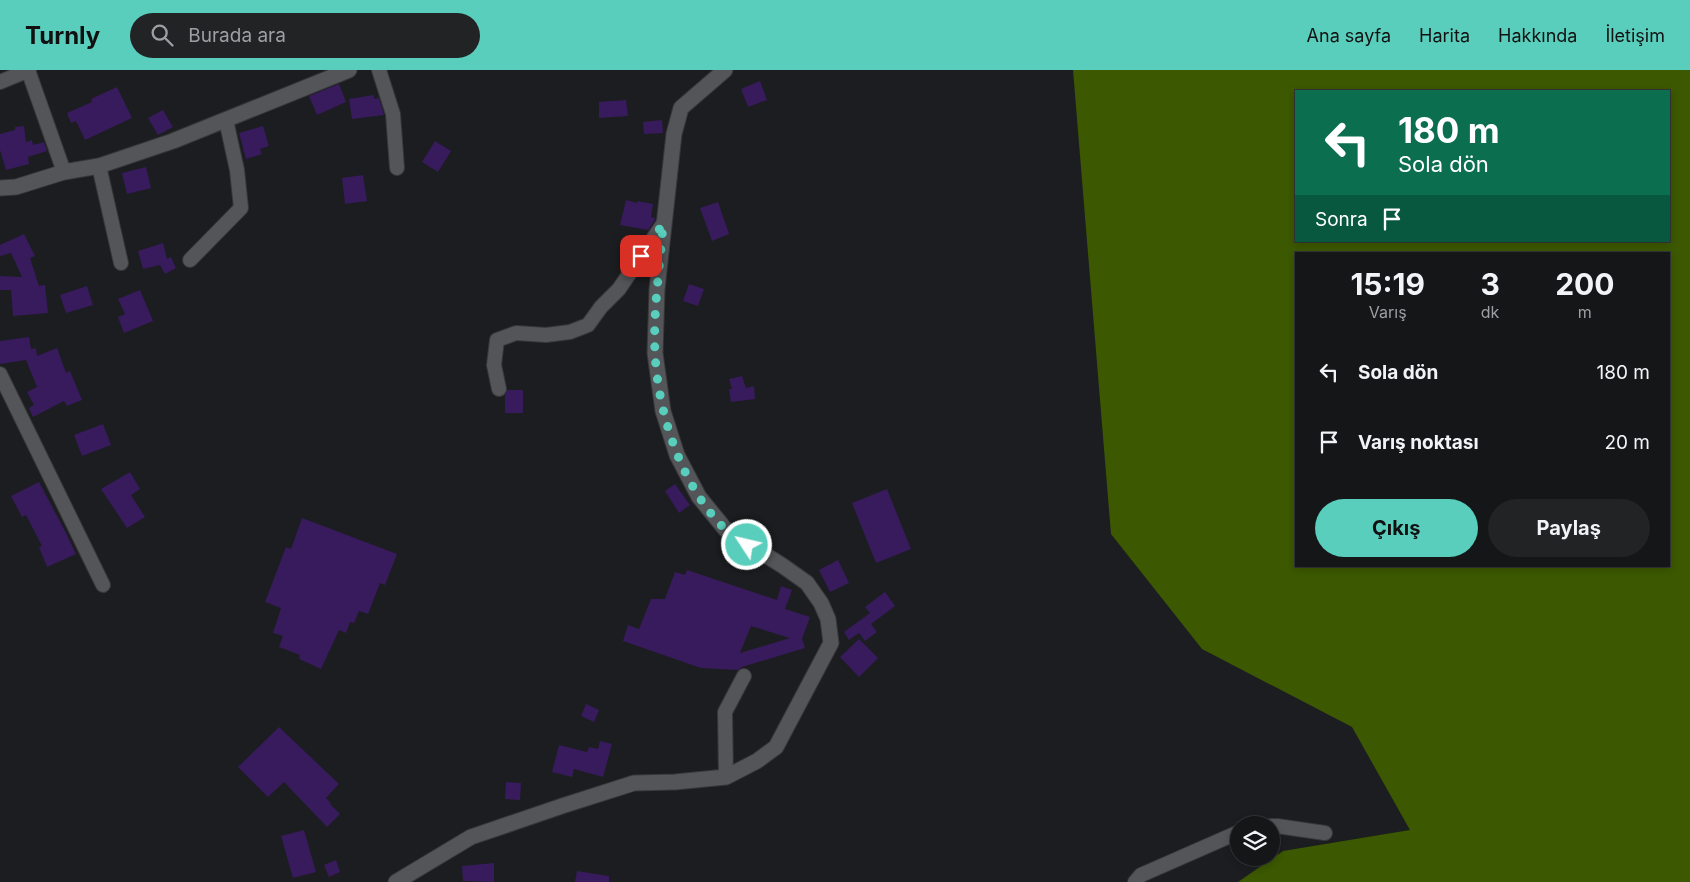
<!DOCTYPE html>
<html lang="tr">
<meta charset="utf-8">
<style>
:root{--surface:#151618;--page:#222325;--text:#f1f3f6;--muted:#9d9fa2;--line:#343537;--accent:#5acebc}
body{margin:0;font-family:Inter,sans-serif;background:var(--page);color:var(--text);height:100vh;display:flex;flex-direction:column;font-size:19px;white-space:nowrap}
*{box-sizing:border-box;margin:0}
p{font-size:16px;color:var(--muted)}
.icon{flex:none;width:28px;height:28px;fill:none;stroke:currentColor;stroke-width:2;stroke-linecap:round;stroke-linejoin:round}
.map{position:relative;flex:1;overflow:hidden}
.sheet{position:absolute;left:1295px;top:182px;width:375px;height:315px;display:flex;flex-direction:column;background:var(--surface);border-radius:0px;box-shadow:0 2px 8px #0003,0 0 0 1px var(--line)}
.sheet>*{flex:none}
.banner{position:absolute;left:1295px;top:20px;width:375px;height:152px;border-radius:0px;box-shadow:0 2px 8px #0003,0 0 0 1px var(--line);background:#0b6e4f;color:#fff;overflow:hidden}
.buttons{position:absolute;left:1230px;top:746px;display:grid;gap:10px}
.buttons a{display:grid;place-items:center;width:50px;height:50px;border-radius:50%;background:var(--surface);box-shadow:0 2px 8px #0003,0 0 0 1px var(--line);font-size:25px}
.pin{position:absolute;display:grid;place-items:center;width:42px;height:42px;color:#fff;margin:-21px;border-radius:10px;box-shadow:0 2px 8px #0006}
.me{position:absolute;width:55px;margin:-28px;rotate:305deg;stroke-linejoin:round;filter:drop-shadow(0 0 4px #0008)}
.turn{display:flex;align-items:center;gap:18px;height:105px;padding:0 20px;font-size:22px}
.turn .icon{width:65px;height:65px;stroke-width:2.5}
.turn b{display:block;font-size:35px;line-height:42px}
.then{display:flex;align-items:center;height:48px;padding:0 20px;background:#0003;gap:10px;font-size:19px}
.eta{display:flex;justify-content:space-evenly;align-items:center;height:85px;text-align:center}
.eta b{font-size:30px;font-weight:700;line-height:35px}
.action{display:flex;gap:10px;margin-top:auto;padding:10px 20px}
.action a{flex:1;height:58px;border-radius:30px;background:var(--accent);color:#111;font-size:20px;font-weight:700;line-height:58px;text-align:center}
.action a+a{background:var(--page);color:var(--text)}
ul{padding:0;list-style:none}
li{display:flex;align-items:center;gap:15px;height:70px;padding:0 20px}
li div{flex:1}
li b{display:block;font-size:19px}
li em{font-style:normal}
header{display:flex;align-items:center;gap:30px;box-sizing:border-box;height:70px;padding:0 25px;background:var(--accent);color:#111}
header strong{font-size:24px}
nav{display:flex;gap:28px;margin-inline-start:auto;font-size:18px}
.search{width:350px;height:45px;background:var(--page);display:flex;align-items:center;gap:12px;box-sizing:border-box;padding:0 18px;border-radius:28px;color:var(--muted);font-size:19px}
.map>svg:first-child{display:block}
.forest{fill:#3c5801;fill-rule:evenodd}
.building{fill:#371b5c;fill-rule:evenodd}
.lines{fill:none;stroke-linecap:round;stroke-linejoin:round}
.minor-casing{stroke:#38383a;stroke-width:16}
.tertiary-casing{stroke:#38383a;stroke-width:17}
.minor{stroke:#545558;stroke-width:14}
.tertiary{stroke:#545558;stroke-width:15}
.route{stroke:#5acebc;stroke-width:9;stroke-dasharray:0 16.2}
</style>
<header>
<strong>Turnly</strong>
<div class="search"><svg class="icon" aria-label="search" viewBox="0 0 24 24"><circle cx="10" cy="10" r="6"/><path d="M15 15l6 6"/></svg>Burada ara</div>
<nav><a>Ana sayfa</a><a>Harita</a><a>Hakkında</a><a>İletişim</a></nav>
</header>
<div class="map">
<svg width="1690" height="812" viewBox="0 0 1690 812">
<rect width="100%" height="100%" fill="#1c1d20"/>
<path class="forest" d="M 1073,0 L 1690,0 L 1690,812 L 1238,812 L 1283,781 L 1410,760 L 1352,657 L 1202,579 L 1111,464 ZM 1296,21 L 1669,21 L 1669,171 L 1296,171 ZM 1296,184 L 1669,184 L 1669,496 L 1296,496 Z"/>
<path class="building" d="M 760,11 L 767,30 L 748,37 L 741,19 Z
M 339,14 L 346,32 L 317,45 L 309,26 Z
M 117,17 L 132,48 L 85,70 L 76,51 L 71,53 L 67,43 L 92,32 L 91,29 Z
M 374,25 L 374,29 L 379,28 L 384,45 L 352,49 L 349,29 Z
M 626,30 L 628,46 L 599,48 L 599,32 Z
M 163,40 L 173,57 L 158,65 L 148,48 Z
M 662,50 L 663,63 L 644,64 L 643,52 Z
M 24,56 L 26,72 L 32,70 L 33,75 L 44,72 L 47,81 L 28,87 L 29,94 L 6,100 L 0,80 L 0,64 L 15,60 L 15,57 Z
M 263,56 L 269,76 L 260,79 L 262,84 L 246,89 L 239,63 Z
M 435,71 L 451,81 L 438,102 L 422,92 Z
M 146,97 L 151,118 L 127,124 L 122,103 Z
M 363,105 L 367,131 L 345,134 L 342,108 Z
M 626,130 L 637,133 L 637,131 L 653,134 L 651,147 L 655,148 L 654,151 L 648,160 L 620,155 Z
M 718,132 L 729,164 L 712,171 L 700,138 Z
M 24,164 L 35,186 L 30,188 L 39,216 L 45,215 L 48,243 L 13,246 L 11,220 L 0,220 L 0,206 L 22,207 L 11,183 L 0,186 L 0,175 Z
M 163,173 L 167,189 L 171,187 L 176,198 L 165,204 L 160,195 L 143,199 L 138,181 Z
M 689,214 L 704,219 L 698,236 L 683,231 Z
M 87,216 L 93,235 L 66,243 L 60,225 Z
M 140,220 L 153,251 L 124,263 L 118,247 L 125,244 L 118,229 Z
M 29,267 L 31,279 L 36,278 L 37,286 L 57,278 L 66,303 L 70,301 L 82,330 L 67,336 L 64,331 L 33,347 L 29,338 L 34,335 L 27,322 L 37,317 L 26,290 L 0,294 L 0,271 Z
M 742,306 L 746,318 L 754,316 L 755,329 L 731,332 L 729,319 L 732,319 L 729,309 Z
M 507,320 L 523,320 L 523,343 L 505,343 L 505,325 Z
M 103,354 L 111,375 L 82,386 L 74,365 Z
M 130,402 L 140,419 L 131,425 L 145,447 L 127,458 L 101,419 Z
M 39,412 L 65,461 L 76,484 L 47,497 L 39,477 L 42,476 L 26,445 L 22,447 L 11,426 Z
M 675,414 L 690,435 L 679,443 L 665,421 Z
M 887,419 L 911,479 L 876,493 L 852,433 Z
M 302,448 L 397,484 L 385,515 L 380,513 L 368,544 L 359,541 L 354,553 L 350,552 L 346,563 L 339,560 L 321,599 L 299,589 L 300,585 L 279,577 L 283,566 L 273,563 L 281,538 L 265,532 L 286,477 L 291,479 Z
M 838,490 L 849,513 L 830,522 L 819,500 Z
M 687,500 L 777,530 L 781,516 L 792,520 L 785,539 L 810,547 L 802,569 L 805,578 L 742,597 L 738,600 L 701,598 L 623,571 L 628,555 L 639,559 L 651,529 L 665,529 L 675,502 L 685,505 ZM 751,556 L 790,568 L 740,583 Z
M 885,522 L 895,536 L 871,554 L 877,562 L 865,571 L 859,563 L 849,570 L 844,562 L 870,543 L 865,537 Z
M 859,569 L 878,588 L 859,607 L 840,587 Z
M 586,634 L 599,640 L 594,652 L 581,646 Z
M 279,657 L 339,714 L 326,728 L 331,733 L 330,734 L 340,744 L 327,757 L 284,712 L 268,727 L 238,697 Z
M 600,671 L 612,674 L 603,707 L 574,699 L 572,707 L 552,702 L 559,675 L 587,682 L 589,677 L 598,679 Z
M 506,712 L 521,713 L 520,730 L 505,729 Z
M 304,760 L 316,802 L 293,808 L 281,766 Z
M 336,790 L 340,802 L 329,807 L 324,795 Z
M 494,793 L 494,812 L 463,811 L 462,796 Z
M 577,801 L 609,806 L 609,812 L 575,812 Z"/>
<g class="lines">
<g class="minor-casing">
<path id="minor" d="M 28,0 L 64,102
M 379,0 L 393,44 L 397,98
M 0,12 L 29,0
M 99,96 L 121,193
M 190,190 L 241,138 L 237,100 L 226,50
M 0,304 L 103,515
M 499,319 L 494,295 L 497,270 L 516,263 L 546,265 L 570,262 L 588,255 L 601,237 L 619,219 L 663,154
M 726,707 L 725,642 L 744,606
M 1271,756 L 1277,756 L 1325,763
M 1135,812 L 1141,805 L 1239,762"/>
</g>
<g class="tertiary-casing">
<path id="tertiary" d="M 0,118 L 16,117 L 64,102 L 99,96 L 173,71 L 349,0
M 396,812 L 471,767 L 562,736 L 634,713 L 675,712 L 726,707 L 757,691 L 776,677 L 831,573 L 828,549 L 821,533 L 807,513 L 783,496 L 726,460 L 699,427 L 677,385 L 663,341 L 655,283 L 657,219 L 674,64 L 681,38 L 725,0"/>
</g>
<use href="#minor" class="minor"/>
<use href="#tertiary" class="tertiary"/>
</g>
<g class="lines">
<path class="route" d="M 641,186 L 663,154 C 660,196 653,240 655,283 C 658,343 681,416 725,459 C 731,465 740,470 747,475"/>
</g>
</svg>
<div class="buttons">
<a><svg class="icon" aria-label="layers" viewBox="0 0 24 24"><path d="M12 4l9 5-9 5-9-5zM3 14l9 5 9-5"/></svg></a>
</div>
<div class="pin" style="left:641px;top:186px;background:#d93025"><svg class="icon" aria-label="arrive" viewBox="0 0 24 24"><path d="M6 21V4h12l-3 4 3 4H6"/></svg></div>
<svg class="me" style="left:747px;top:475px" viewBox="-20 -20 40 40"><circle r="17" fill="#5acebc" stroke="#fff" stroke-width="3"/><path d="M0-11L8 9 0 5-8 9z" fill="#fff"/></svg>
<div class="banner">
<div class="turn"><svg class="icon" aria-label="left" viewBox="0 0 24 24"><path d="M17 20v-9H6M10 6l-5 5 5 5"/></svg><div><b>180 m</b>Sola dön</div></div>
<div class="then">Sonra<svg class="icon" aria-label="arrive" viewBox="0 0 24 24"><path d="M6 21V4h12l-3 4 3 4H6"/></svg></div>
</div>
<section class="sheet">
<div class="eta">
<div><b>15:19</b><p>Varış</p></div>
<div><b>3</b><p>dk</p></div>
<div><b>200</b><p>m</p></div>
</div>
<ul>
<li><svg class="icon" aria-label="left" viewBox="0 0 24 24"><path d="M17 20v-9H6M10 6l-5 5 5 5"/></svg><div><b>Sola dön</b></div><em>180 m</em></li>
<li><svg class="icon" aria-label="arrive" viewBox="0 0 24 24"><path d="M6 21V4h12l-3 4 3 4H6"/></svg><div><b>Varış noktası</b></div><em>20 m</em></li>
</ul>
<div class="action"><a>Çıkış</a><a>Paylaş</a></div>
</section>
</div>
